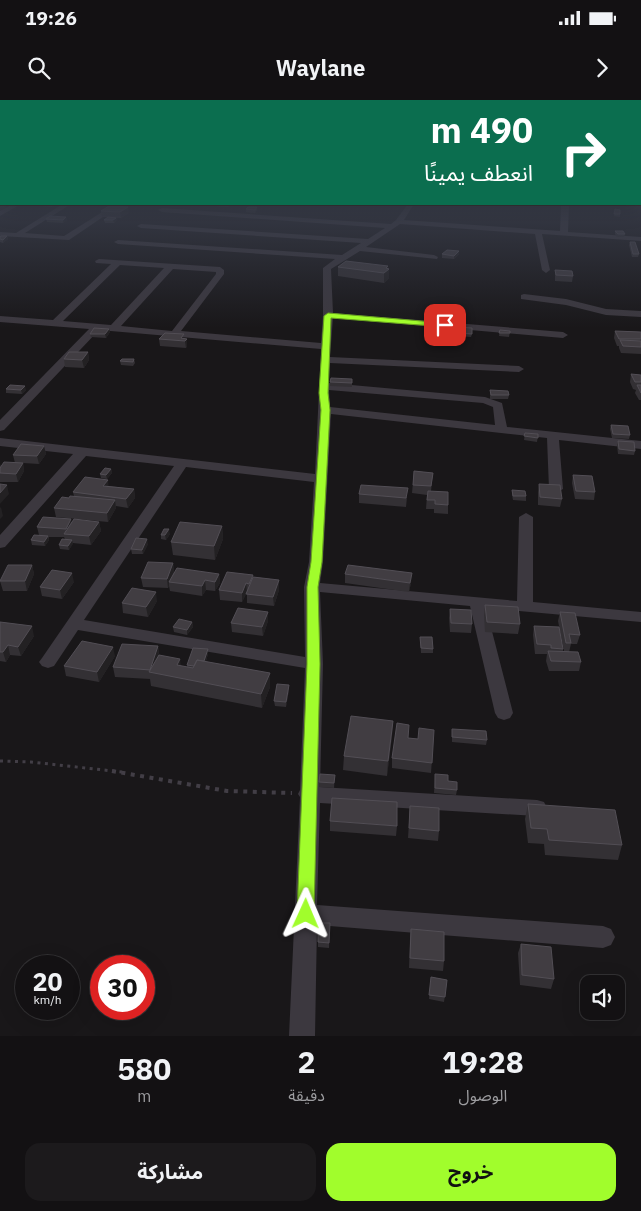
<!DOCTYPE html>
<html lang="ar">
<meta charset="utf-8">
<style>
:root{--surface:#131113;--page:#1c1a1c;--text:#f1f3f6;--muted:#9d9da0;--line:#323133;--accent:#a1fd2c}
body{margin:0;font-family:"IBM Plex Sans","Noto Sans Arabic",sans-serif;background:var(--page);color:var(--text);direction:rtl;height:100vh;display:flex;flex-direction:column;font-size:19px;white-space:nowrap}
*{box-sizing:border-box;margin:0}
p{font-size:16px;color:var(--muted)}
.icon{flex:none;width:28px;height:28px;fill:none;stroke:currentColor;stroke-width:2;stroke-linecap:round;stroke-linejoin:round}
.map{position:relative;height:936px;overflow:hidden;direction:ltr}
.side{display:flex;flex-direction:column;background:var(--surface);flex:1}
.side>*{flex:none}
.guide{position:absolute;left:0px;top:0px;width:641px;height:105px;box-shadow:0 5px 20px #0002,0 0 0 1px var(--line);direction:rtl;background:#0b6e4f;color:#fff;overflow:hidden}
.controls{position:absolute;left:580px;top:875px;display:grid;gap:10px}
.controls a{display:grid;place-items:center;width:45px;height:45px;border-radius:10px;background:var(--surface);box-shadow:0 5px 20px #0002,0 0 0 1px var(--line);font-size:25px}
.speed{position:absolute;left:15px;top:855px;display:flex;gap:10px;font-size:25px;font-weight:700;text-align:center}
.speed>*{display:grid;place-content:center;width:65px;height:65px;border-radius:50%;background:var(--surface);box-shadow:0 5px 20px #0002,0 0 0 1px var(--line);line-height:1}
.speed small{font-size:12px;font-weight:400}
.speed .limit{border:8px solid #d22;background:#fff;color:#111}
.pin{position:absolute;display:grid;place-items:center;width:42px;height:42px;color:#fff;margin:-21px;border-radius:10px;box-shadow:0 2px 8px #0006}
.me{position:absolute;width:55px;margin:-28px;rotate:1deg;stroke-linejoin:round;filter:drop-shadow(0 0 4px #0008)}
.turn{display:flex;align-items:center;gap:18px;height:105px;padding:0 25px;font-size:22px}
.turn .icon{width:65px;height:65px;stroke-width:2.5}
.turn b{display:block;font-size:35px;line-height:42px}
.eta{display:flex;justify-content:space-evenly;align-items:center;height:85px;text-align:center}
.eta b{font-size:30px;font-weight:700;line-height:35px}
.action{display:flex;gap:10px;margin-top:auto;padding:10px 25px}
.action a{flex:1;height:58px;border-radius:15px;background:var(--accent);color:#111;font-size:20px;font-weight:700;line-height:58px;text-align:center}
.action a+a{background:var(--page);color:var(--text)}
.status{display:flex;justify-content:space-between;align-items:center;height:35px;padding:0 25px;background:var(--surface);direction:ltr}
.status svg{height:14px;fill:currentColor}
header{display:flex;justify-content:space-between;align-items:center;height:65px;padding:0 25px;background:var(--surface);font-size:22px;font-weight:700}
.map>svg:first-child{display:block}
.lines{fill:none;stroke-linecap:round;stroke-linejoin:round}
.path-far1{stroke:#423e46;stroke-width:3;stroke-dasharray:3 4.5;stroke-linecap:butt}
.path{stroke:#423e46;stroke-width:4;stroke-dasharray:4 5.5;stroke-linecap:butt}
.street{fill:#3c383f;fill-rule:evenodd}
.wall{fill:#333034}
.shaded-wall{fill:#232123}
.building{fill:#413d42;stroke:#524e55}
.route{fill:#a1fd2c;stroke:#69a41d}
</style>
<div class="status"><b>19:26</b><svg viewBox="0 0 49 12"><path d="M0 12V9h3v3zM5 12V6h3v6zM10 12V3h3v9zM15 12V0h3v12zM26 1h20v11H26zM47 4h2v5h-2z"/></svg></div>
<header><svg class="icon" aria-label="forward" viewBox="0 0 24 24"><path d="M9 5l7 7-7 7"/></svg>Waylane<svg class="icon" aria-label="search" viewBox="0 0 24 24"><circle cx="10" cy="10" r="6"/><path d="M15 15l6 6"/></svg></header>
<div class="map">
<svg width="641" height="936" viewBox="0 0 641 936">
<rect width="100%" height="100%" fill="#191719"/>
<g class="lines">
<path class="path-far1" d="M 0,661 L 31,662 L 122,672"/>
<path class="path" d="M 112,671 L 227,691 L 292,693"/>
<path class="street" d="M 13,104 L 21,104 L 0,116 L 0,111 Z
M 63,104 L 71,104 L 25,133 L 64,136 L 115,104 L 122,104 L 69,140 L 0,136 L 0,132 L 16,133 Z
M 408,104 L 414,104 L 404,120 L 560,131 L 561,106 L 565,104 L 569,106 L 568,132 L 641,137 L 641,141 L 542,134 L 550,170 L 546,173 L 542,170 L 535,134 L 400,124 L 366,147 L 434,155 L 438,157 L 437,159 L 360,151 L 331,169 L 333,213 L 563,232 L 568,235 L 563,238 L 333,218 L 330,257 L 519,266 L 524,269 L 519,272 L 330,263 L 329,283 L 485,297 L 502,303 L 507,327 L 641,341 L 641,349 L 559,340 L 563,389 L 556,393 L 549,389 L 547,338 L 331,314 L 323,462 L 320,483 L 517,501 L 519,417 L 526,413 L 533,417 L 533,502 L 641,512 L 641,522 L 486,508 L 513,613 L 510,618 L 504,620 L 498,618 L 495,613 L 470,506 L 320,492 L 323,564 L 320,687 L 537,700 L 544,702 L 547,708 L 544,714 L 537,716 L 320,703 L 317,805 L 603,826 L 611,829 L 615,837 L 611,845 L 603,848 L 317,825 L 315,936 L 289,936 L 300,697 L 298,694 L 300,690 L 305,568 L 78,530 L 54,566 L 48,568 L 42,566 L 39,562 L 42,558 L 174,366 L 86,356 L 5,447 L 0,448 L 0,435 L 73,354 L 0,346 L 0,338 L 315,374 L 321,249 L 99,230 L 4,330 L 0,331 L 0,320 L 89,229 L 0,222 L 0,216 L 53,220 L 111,164 L 96,163 L 95,161 L 99,159 L 220,167 L 224,170 L 224,174 L 181,231 L 321,243 L 323,215 L 323,168 L 335,159 L 118,144 L 114,142 L 118,140 L 342,155 L 361,143 L 141,128 L 137,126 L 141,124 L 368,139 L 385,128 L 162,112 L 158,110 L 162,108 L 391,124 L 396,120 ZM 120,165 L 164,168 L 111,225 L 63,221 ZM 173,169 L 216,172 L 216,174 L 172,231 L 121,226 ZM 329,290 L 483,303 L 493,307 L 495,325 L 330,307 ZM 186,367 L 314,382 L 309,462 L 304,487 L 305,557 L 84,520 Z
M 524,194 L 566,199 L 606,209 L 641,211 L 641,217 L 606,215 L 566,205 L 521,199 L 521,195 Z"/>
</g>
<path class="wall" d="M 41,104 L 58,104 L 52,107 L 42,106 Z
M 78,104 L 93,104 L 90,106 Z
M 213,104 L 232,104 L 228,107 L 214,106 Z
M 257,107 L 257,110 L 255,113 L 246,112 L 246,109 Z
M 615,109 L 620,114 L 620,117 L 614,116 Z
M 101,111 L 129,113 L 121,118 L 116,118 L 117,120 L 114,123 L 105,123 L 104,120 L 109,117 L 102,117 Z
M 66,117 L 67,120 L 63,123 L 47,122 L 46,119 Z
M 615,131 L 625,134 L 624,137 L 617,137 L 615,134 Z
M 7,136 L 8,139 L 3,143 L 0,142 L 0,137 Z
M 630,142 L 639,154 L 638,157 L 632,157 L 629,145 Z
M 459,151 L 459,154 L 454,159 L 442,158 L 442,154 Z
M 388,166 L 388,168 L 389,169 L 389,178 L 384,183 L 338,176 L 338,167 Z
M 555,170 L 573,176 L 572,182 L 555,181 Z
M 456,227 L 472,234 L 471,237 L 456,236 Z
M 109,229 L 110,232 L 106,238 L 91,237 L 90,234 Z
M 500,230 L 510,231 L 509,237 L 499,236 Z
M 615,231 L 641,232 L 641,254 L 621,253 L 619,248 L 619,246 L 617,246 L 614,238 Z
M 184,238 L 187,246 L 186,248 L 160,246 L 159,239 Z
M 88,252 L 89,260 L 84,268 L 65,267 L 64,259 Z
M 134,259 L 135,263 L 133,266 L 121,265 L 120,261 Z
M 631,274 L 641,275 L 641,300 L 639,300 L 635,293 L 636,290 L 633,289 L 630,282 Z
M 352,279 L 352,287 L 330,286 L 330,282 Z
M 6,289 L 26,290 L 22,294 L 6,293 Z
M 490,290 L 509,295 L 508,299 L 490,299 Z
M 611,325 L 630,335 L 629,339 L 612,338 L 610,329 Z
M 525,333 L 538,334 L 537,342 L 524,340 Z
M 618,341 L 635,351 L 634,355 L 618,354 L 617,345 Z
M 44,346 L 46,354 L 39,364 L 23,363 L 24,371 L 18,382 L 0,382 L 0,364 L 1,367 L 15,363 L 13,355 Z
M 111,369 L 112,373 L 107,379 L 101,378 L 100,374 Z
M 414,371 L 433,373 L 431,391 L 448,405 L 448,414 L 434,413 L 434,409 L 426,409 L 427,395 L 412,393 Z
M 573,375 L 595,392 L 594,400 L 575,399 L 572,383 Z
M 539,384 L 562,399 L 560,407 L 538,405 L 538,392 Z
M 109,386 L 134,389 L 135,398 L 128,408 L 116,406 L 116,408 L 108,422 L 56,417 L 54,408 L 69,398 L 74,396 L 73,392 Z
M 512,390 L 526,396 L 526,401 L 513,400 L 512,395 Z
M 359,394 L 407,397 L 406,407 L 359,403 Z
M 72,422 L 99,422 L 101,431 L 91,445 L 73,443 L 69,450 L 60,449 L 59,445 L 65,439 L 64,437 L 49,437 L 49,440 L 45,446 L 32,445 L 31,440 L 39,435 L 37,427 Z
M 222,426 L 223,439 L 215,460 L 173,455 L 171,442 Z
M 170,434 L 166,440 L 161,439 L 161,435 Z
M 148,444 L 143,454 L 132,454 L 131,449 Z
M 173,463 L 174,472 L 219,474 L 220,483 L 215,491 L 206,490 L 202,496 L 170,491 L 169,486 L 168,488 L 143,487 L 141,478 Z
M 32,465 L 34,474 L 27,491 L 3,491 L 0,481 Z
M 345,474 L 411,483 L 409,492 L 345,483 Z
M 253,478 L 279,490 L 274,506 L 247,503 L 247,492 L 242,502 L 220,500 L 219,490 Z
M 74,482 L 62,499 L 42,496 L 40,487 Z
M 157,501 L 148,517 L 123,513 L 122,503 Z
M 485,505 L 520,524 L 518,534 L 485,532 L 484,515 Z
M 450,509 L 472,524 L 471,533 L 450,532 L 449,518 Z
M 268,512 L 268,521 L 263,536 L 232,532 L 231,523 Z
M 560,512 L 580,535 L 577,544 L 571,544 L 569,552 L 581,562 L 579,571 L 549,571 L 546,561 L 547,554 L 535,554 L 533,535 L 534,526 L 563,549 L 563,551 L 564,551 L 558,521 Z
M 0,522 L 34,536 L 21,556 L 10,555 L 6,562 L 0,561 Z
M 192,522 L 193,527 L 187,535 L 174,532 L 173,527 Z
M 420,537 L 433,549 L 433,553 L 421,553 Z
M 158,546 L 159,555 L 181,566 L 187,567 L 187,565 L 208,549 L 208,554 L 206,561 L 270,587 L 262,608 L 151,586 L 150,579 L 115,577 L 113,567 Z
M 115,556 L 99,582 L 66,576 L 64,566 Z
M 289,585 L 289,590 L 286,607 L 275,606 L 274,601 Z
M 393,621 L 392,636 L 387,676 L 343,670 L 344,656 Z
M 452,629 L 487,640 L 486,645 L 452,642 Z
M 434,630 L 431,673 L 392,668 L 392,658 L 408,638 L 418,639 Z
M 435,674 L 457,690 L 456,695 L 434,693 Z
M 335,675 L 334,688 L 319,687 L 319,682 Z
M 528,704 L 622,745 L 618,760 L 545,755 L 544,744 L 528,743 L 525,719 Z
M 410,706 L 439,731 L 438,741 L 408,738 Z
M 330,721 L 397,726 L 396,736 L 330,731 Z
M 318,823 L 330,823 L 329,848 L 318,847 Z
M 411,829 L 444,861 L 443,871 L 409,868 L 410,838 Z
M 521,844 L 554,879 L 551,889 L 520,885 L 518,853 Z
M 431,877 L 447,880 L 444,902 L 429,899 Z"/>
<path class="shaded-wall" d="M 1,104 L 7,104 L 8,106 L 0,111 L 0,105 Z
M 51,104 L 58,104 L 52,107 Z
M 128,107 L 129,113 L 121,118 L 120,112 Z
M 66,117 L 67,120 L 63,123 L 63,120 Z
M 116,118 L 117,120 L 114,123 L 113,120 Z
M 7,136 L 8,139 L 3,143 L 3,140 Z
M 459,151 L 459,154 L 454,159 L 454,156 Z
M 388,166 L 388,170 L 389,169 L 389,178 L 384,183 L 384,173 L 386,168 Z
M 109,229 L 110,232 L 106,238 L 105,234 Z
M 187,239 L 187,246 L 186,248 L 185,241 Z
M 88,252 L 89,260 L 84,268 L 82,260 Z
M 25,286 L 26,290 L 22,294 L 21,290 Z
M 44,346 L 46,354 L 39,364 L 37,356 Z
M 23,363 L 24,371 L 18,382 L 16,374 Z
M 111,369 L 112,373 L 107,379 L 106,375 Z
M 108,380 L 109,389 L 103,386 Z
M 7,385 L 9,394 L 0,404 L 0,393 Z
M 134,389 L 135,398 L 128,408 L 126,399 Z
M 115,400 L 116,408 L 108,422 L 107,413 Z
M 1,407 L 3,416 L 0,419 L 0,408 Z
M 71,419 L 73,428 L 67,434 L 66,429 Z
M 99,422 L 101,431 L 91,445 L 89,436 Z
M 222,426 L 223,439 L 215,460 L 214,446 Z
M 169,429 L 170,434 L 166,440 L 165,435 Z
M 48,436 L 49,440 L 45,446 L 44,442 Z
M 147,439 L 148,444 L 143,454 L 142,450 Z
M 72,440 L 73,444 L 69,450 L 68,446 Z
M 173,463 L 174,472 L 169,482 L 169,486 L 168,488 L 167,479 Z
M 32,465 L 34,474 L 27,491 L 25,481 Z
M 72,473 L 74,482 L 62,499 L 60,490 Z
M 412,473 L 411,483 L 409,492 L 410,483 Z
M 219,474 L 220,483 L 215,491 L 215,482 Z
M 205,480 L 206,490 L 202,496 L 202,486 Z
M 279,480 L 279,490 L 274,506 L 273,497 Z
M 246,483 L 247,492 L 242,502 L 242,493 Z
M 156,492 L 157,501 L 148,517 L 146,507 Z
M 268,512 L 268,521 L 263,536 L 262,527 Z
M 192,522 L 193,527 L 187,535 L 187,530 Z
M 32,526 L 34,536 L 21,556 L 18,547 Z
M 8,545 L 10,555 L 6,562 L 3,552 Z
M 158,546 L 159,556 L 150,570 Z
M 113,547 L 115,556 L 99,582 L 97,572 Z
M 208,549 L 208,554 L 203,571 L 203,566 Z
M 180,559 L 182,573 L 177,565 Z
M 270,573 L 270,587 L 262,608 L 261,594 Z
M 289,585 L 289,590 L 286,607 L 286,602 Z
M 393,621 L 392,636 L 387,676 L 388,661 Z"/>
<path class="building" d="M 109,106 L 128,107 L 120,112 L 101,111 Z
M 248,107 L 257,107 L 255,110 L 246,109 Z
M 615,109 L 620,110 L 620,114 L 614,114 Z
M 50,116 L 66,117 L 63,120 L 46,119 Z
M 108,117 L 116,118 L 113,120 L 104,120 Z
M 615,131 L 623,131 L 625,134 L 618,134 Z
M 1,136 L 7,136 L 3,140 L 0,139 L 0,137 Z
M 630,142 L 635,142 L 639,154 L 633,154 Z
M 447,150 L 459,151 L 454,156 L 442,154 Z
M 346,161 L 388,166 L 386,168 L 389,169 L 384,173 L 338,167 Z
M 555,170 L 572,171 L 573,176 L 556,175 Z
M 456,227 L 472,228 L 472,234 L 456,233 Z
M 94,228 L 109,229 L 105,234 L 90,234 Z
M 500,230 L 510,231 L 510,233 L 499,233 Z
M 615,231 L 641,232 L 641,239 L 619,239 Z
M 165,233 L 184,234 L 181,238 L 187,239 L 185,241 L 159,239 Z
M 620,240 L 641,241 L 641,247 L 623,246 Z
M 69,252 L 88,252 L 82,260 L 64,259 Z
M 122,259 L 134,259 L 133,262 L 120,261 Z
M 631,274 L 641,275 L 641,282 L 635,282 Z
M 331,278 L 352,279 L 352,283 L 330,282 Z
M 10,285 L 25,286 L 21,290 L 6,289 Z
M 637,285 L 641,285 L 641,293 Z
M 490,290 L 508,291 L 509,295 L 491,295 Z
M 611,325 L 628,326 L 630,335 L 613,334 Z
M 525,333 L 538,334 L 538,338 L 524,336 Z
M 618,341 L 634,342 L 635,351 L 619,349 Z
M 21,344 L 44,346 L 37,356 L 13,355 Z
M 4,362 L 23,363 L 16,374 L 0,373 L 0,368 Z
M 105,368 L 111,369 L 106,375 L 100,374 Z
M 414,371 L 433,373 L 431,386 L 413,385 Z
M 573,375 L 592,376 L 595,392 L 576,391 Z
M 85,377 L 108,380 L 103,386 L 134,389 L 126,399 L 73,392 Z
M 0,384 L 7,385 L 0,393 Z
M 539,384 L 560,385 L 562,399 L 540,397 Z
M 361,385 L 408,388 L 406,398 L 359,394 Z
M 512,390 L 525,391 L 526,396 L 513,396 Z
M 428,391 L 448,392 L 448,405 L 435,404 L 435,400 L 427,400 Z
M 70,396 L 115,400 L 107,413 L 54,408 L 62,397 L 69,398 Z
M 43,417 L 71,419 L 66,429 L 37,427 Z
M 74,419 L 99,422 L 89,436 L 64,434 Z
M 180,422 L 222,426 L 214,446 L 171,442 Z
M 164,429 L 169,429 L 165,435 L 161,435 Z
M 34,435 L 48,436 L 44,442 L 31,440 Z
M 136,438 L 147,439 L 142,450 L 131,449 Z
M 62,439 L 72,440 L 68,446 L 59,445 Z
M 148,462 L 173,463 L 167,479 L 141,478 Z
M 8,465 L 32,465 L 25,481 L 0,481 Z
M 348,465 L 412,473 L 410,483 L 345,474 Z
M 177,468 L 219,474 L 215,482 L 205,480 L 202,486 L 169,482 Z
M 52,470 L 72,473 L 60,490 L 40,487 Z
M 227,472 L 253,475 L 249,484 L 246,483 L 242,493 L 219,490 Z
M 253,477 L 279,480 L 273,497 L 246,494 Z
M 132,488 L 156,492 L 146,507 L 122,503 Z
M 485,505 L 518,507 L 520,524 L 487,522 Z
M 238,508 L 268,512 L 262,527 L 231,523 Z
M 450,509 L 471,510 L 472,524 L 451,523 Z
M 560,512 L 575,513 L 580,535 L 569,534 L 571,543 L 566,543 Z
M 179,519 L 192,522 L 187,530 L 173,527 Z
M 0,522 L 32,526 L 18,547 L 8,545 L 3,552 L 0,552 Z
M 534,526 L 559,527 L 563,549 L 551,548 L 551,545 L 537,544 Z
M 420,537 L 432,537 L 433,549 L 421,548 Z
M 82,541 L 113,547 L 97,572 L 64,566 Z
M 122,544 L 158,546 L 150,570 L 113,567 Z
M 193,548 L 208,549 L 204,561 L 197,560 L 194,566 L 187,565 Z
M 548,551 L 578,552 L 581,562 L 551,561 Z
M 159,555 L 180,559 L 177,565 L 193,568 L 197,560 L 270,573 L 261,594 L 149,572 Z
M 277,584 L 289,585 L 286,602 L 274,601 Z
M 351,616 L 393,621 L 388,661 L 344,656 Z
M 397,623 L 409,625 L 408,638 L 418,639 L 419,628 L 434,630 L 432,663 L 392,658 Z
M 452,629 L 486,631 L 487,640 L 452,637 Z
M 320,674 L 335,675 L 334,683 L 319,682 Z
M 435,674 L 448,675 L 448,681 L 457,682 L 457,690 L 435,688 Z
M 332,698 L 397,702 L 397,726 L 330,721 Z
M 528,704 L 615,710 L 622,745 L 549,740 L 547,729 L 531,728 Z
M 410,706 L 439,708 L 439,731 L 409,728 Z
M 318,823 L 330,823 L 329,843 L 318,842 Z
M 411,829 L 444,832 L 444,861 L 410,858 Z
M 521,844 L 551,847 L 554,879 L 522,875 Z
M 431,877 L 447,880 L 445,897 L 429,895 Z"/>
<linearGradient id="sky" x2="0" y2="1"><stop stop-color="#0e0d0e"/><stop offset="0.43" stop-color="#383c49"/><stop offset="1" stop-color="#383c49" stop-opacity="0"/></linearGradient>
<rect width="641" height="228" fill="url(#sky)"/>
<path class="route" d="M 328,213 L 445,223 L 449,225 L 445,227 L 331,218 L 328,293 L 330,310 L 322,462 L 318,487 L 320,564 L 314,814 L 312,819 L 306,822 L 300,819 L 297,814 L 307,564 L 307,487 L 311,462 L 321,310 L 319,293 L 324,216 Z"/>
</svg>
<div class="controls">
<a><svg class="icon" aria-label="sound" viewBox="0 0 24 24"><path d="M4 9h4l5-4v14l-5-4H4zM17 9q2 3 0 6"/></svg></a>
</div>
<div class="speed"><div>20<small>km/h</small></div><div class="limit">30</div></div>
<div class="pin" style="left:445px;top:225px;background:#d93025"><svg class="icon" aria-label="arrive" viewBox="0 0 24 24"><path d="M6 21V4h12l-3 4 3 4H6"/></svg></div>
<svg class="me" style="left:306px;top:814px" viewBox="-20 -20 40 40"><path d="M0-17L14 15 0 8-14 15z" fill="#a1fd2c" stroke="#fff" stroke-width="4"/></svg>
<div class="guide">
<div class="turn"><svg class="icon" aria-label="right" viewBox="0 0 24 24"><path d="M7 20v-9h11M14 6l5 5-5 5"/></svg><div><b>490 m</b>انعطف يمينًا</div></div>
</div>
</div>
<section class="side">
<div class="eta">
<div><b>19:28</b><p>الوصول</p></div>
<div><b>2</b><p>دقيقة</p></div>
<div><b>580</b><p>m</p></div>
</div>
<div class="action"><a>خروج</a><a>مشاركة</a></div>
</section>
